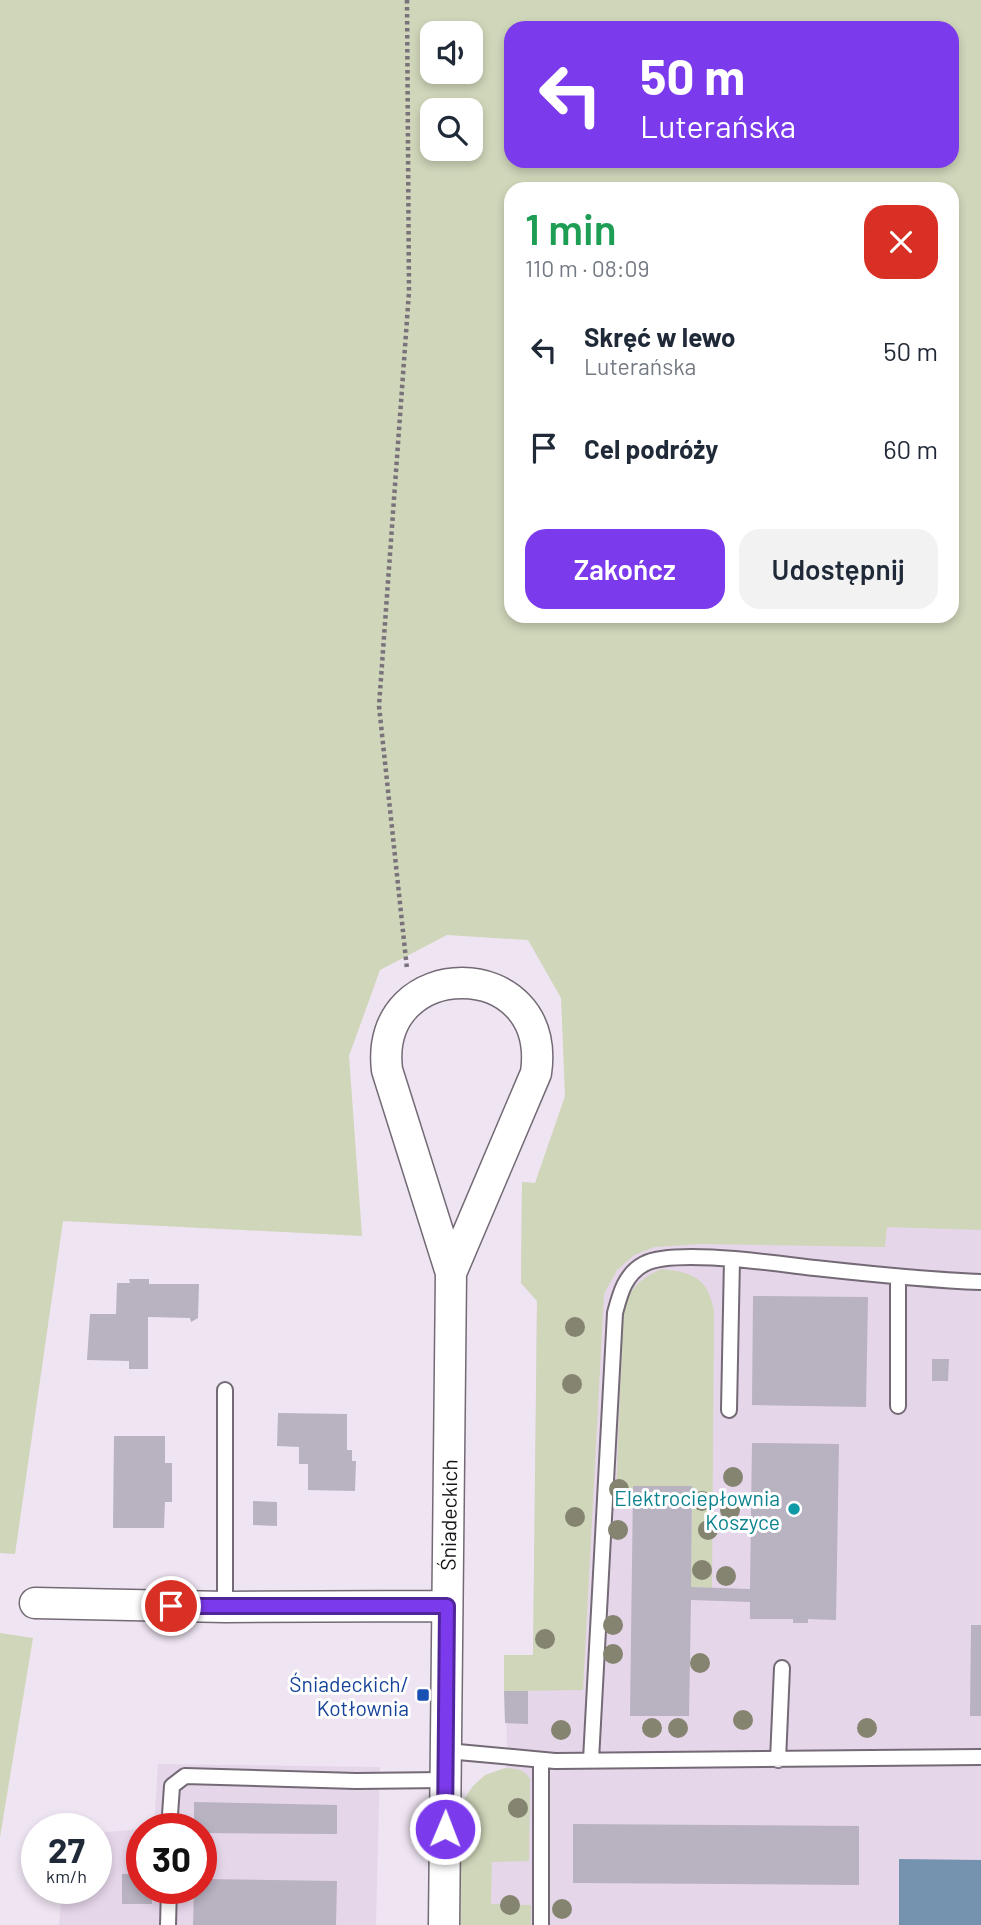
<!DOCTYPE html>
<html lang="pl">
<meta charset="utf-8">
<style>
:root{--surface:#fff;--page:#f2f2f3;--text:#1f2937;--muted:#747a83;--accent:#7c3aed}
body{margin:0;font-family:Barlow,sans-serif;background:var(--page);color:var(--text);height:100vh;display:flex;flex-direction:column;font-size:26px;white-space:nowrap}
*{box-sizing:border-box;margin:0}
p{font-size:23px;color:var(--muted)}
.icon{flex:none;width:38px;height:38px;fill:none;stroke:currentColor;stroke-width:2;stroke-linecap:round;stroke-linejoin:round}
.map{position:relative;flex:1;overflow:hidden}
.sheet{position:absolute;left:504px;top:182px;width:455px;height:441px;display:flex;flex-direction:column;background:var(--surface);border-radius:21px;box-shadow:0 4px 10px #0003}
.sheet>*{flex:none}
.guide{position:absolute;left:504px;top:21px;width:455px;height:147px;border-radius:21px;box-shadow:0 4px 10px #0003;background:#7c3aed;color:#fff;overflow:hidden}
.tools{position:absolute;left:420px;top:21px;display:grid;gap:14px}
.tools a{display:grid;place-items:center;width:63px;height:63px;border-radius:14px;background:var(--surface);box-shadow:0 4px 10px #0003;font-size:35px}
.speed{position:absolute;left:21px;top:1813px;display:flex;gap:14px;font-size:35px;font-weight:700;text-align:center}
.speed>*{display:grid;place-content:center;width:91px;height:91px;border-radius:50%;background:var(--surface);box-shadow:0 4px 10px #0003;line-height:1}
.speed small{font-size:18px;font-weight:400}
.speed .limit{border:10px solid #d22;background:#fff;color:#111}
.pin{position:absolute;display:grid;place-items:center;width:60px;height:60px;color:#fff;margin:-30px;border:4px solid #fff;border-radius:50%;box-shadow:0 2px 7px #0007}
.me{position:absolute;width:77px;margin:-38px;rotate:1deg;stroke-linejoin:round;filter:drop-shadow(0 0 5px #0008)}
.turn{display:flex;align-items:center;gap:24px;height:147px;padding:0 21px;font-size:32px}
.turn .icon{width:91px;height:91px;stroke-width:2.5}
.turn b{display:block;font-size:49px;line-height:60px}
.round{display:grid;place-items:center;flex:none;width:74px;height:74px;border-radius:21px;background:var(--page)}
.head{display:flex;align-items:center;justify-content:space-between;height:119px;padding:0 21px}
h1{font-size:42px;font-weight:600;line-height:52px;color:#1e9e55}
.primary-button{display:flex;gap:14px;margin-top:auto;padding:14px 21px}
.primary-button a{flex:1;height:80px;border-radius:21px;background:var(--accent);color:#fff;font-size:28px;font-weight:600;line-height:80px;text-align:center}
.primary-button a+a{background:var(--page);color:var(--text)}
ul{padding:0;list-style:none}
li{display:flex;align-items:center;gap:21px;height:98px;padding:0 21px}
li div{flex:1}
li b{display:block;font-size:26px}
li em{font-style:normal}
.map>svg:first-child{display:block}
.built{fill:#e6d6ea}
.green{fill:#cfd6b9;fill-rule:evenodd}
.water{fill:#7592af}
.building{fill:#b8b2c1}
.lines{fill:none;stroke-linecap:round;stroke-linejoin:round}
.lane-casing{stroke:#736a75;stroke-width:18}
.street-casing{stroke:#736a75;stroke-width:33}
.path{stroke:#79727b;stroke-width:4.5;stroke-dasharray:3.5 3.5;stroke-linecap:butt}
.lane{stroke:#fff;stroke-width:14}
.street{stroke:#fff;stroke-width:30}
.tree{fill:#848470}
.route-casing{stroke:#51269a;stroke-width:18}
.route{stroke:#7c3aed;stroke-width:12}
.culture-dot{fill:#0f9aa8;stroke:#fff;stroke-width:2.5}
.transit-dot{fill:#1a4fb4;stroke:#fff;stroke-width:2.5}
.labels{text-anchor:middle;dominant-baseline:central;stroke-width:6;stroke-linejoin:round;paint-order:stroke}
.culture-label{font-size:21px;fill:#0d838f;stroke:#fff;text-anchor:end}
.street-label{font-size:21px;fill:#171418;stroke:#fff}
.transit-label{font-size:21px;fill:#164399;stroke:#fff;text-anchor:end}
</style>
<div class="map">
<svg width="981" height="1925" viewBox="0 0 981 1925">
<rect width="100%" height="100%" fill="#efe4f2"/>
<path class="built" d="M 522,1182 L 981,1220 L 981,1925 L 491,1925 L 492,1798 L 505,1779 L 507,1745 L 504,1655 L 533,1655 L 537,1301 L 521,1283 Z
M 158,1764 L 380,1767 L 376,1925 L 59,1925 L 62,1888 L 96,1888 L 96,1833 L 142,1829 L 142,1888 L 201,1888 L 201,1829 L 151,1829 L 154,1828 Z"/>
<path class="green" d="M 0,0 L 981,0 L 981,1230 L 887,1227 L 885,1247 L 701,1244 L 655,1247 L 634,1255 L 617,1270 L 604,1294 L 583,1690 L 504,1691 L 504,1655 L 533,1655 L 537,1301 L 521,1283 L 522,1182 L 535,1183 L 565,1096 L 561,998 L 528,940 L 447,935 L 380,970 L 349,1056 L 362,1236 L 63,1221 L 15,1554 L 0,1553 ZM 511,28 L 952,28 L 952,161 L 511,161 ZM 432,33 L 471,33 L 471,72 L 432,72 ZM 432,110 L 471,110 L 471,149 L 432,149 ZM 511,189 L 952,189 L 952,616 L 511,616 Z
M 661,1269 C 693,1272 708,1278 714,1311 L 712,1588 L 691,1587 L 692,1487 L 633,1486 L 633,1500 L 620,1502 L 616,1496 L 623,1309 C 632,1287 638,1280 661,1269 Z
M 0,1633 L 33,1638 L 0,1837 Z
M 505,1768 C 516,1769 524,1769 530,1779 L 529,1861 L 492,1862 L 491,1904 L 531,1905 L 531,1925 L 457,1925 L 458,1808 L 473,1786 L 485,1775 Z"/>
<path class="water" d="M 899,1859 L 981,1860 L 981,1925 L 899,1925 Z"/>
<path class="building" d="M 129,1279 L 149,1279 L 149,1284 L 199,1284 L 198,1318 L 191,1322 L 190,1318 L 148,1317 L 148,1369 L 129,1369 L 129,1361 L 87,1360 L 90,1314 L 116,1314 L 117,1283 L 130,1283 Z
M 753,1296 L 868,1297 L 866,1407 L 752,1405 Z
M 932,1359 L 949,1359 L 948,1381 L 932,1381 Z
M 278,1413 L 347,1414 L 347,1450 L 352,1450 L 352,1461 L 356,1461 L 355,1491 L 308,1490 L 308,1464 L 299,1464 L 299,1447 L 277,1446 Z
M 114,1436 L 165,1436 L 165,1463 L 172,1463 L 172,1502 L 165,1502 L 164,1528 L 113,1528 Z
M 752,1443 L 839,1444 L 836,1620 L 808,1619 L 808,1623 L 793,1623 L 793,1619 L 750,1619 L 750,1602 L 691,1600 L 689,1716 L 630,1716 L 633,1486 L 692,1486 L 691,1587 L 750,1589 Z
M 253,1501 L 277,1502 L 277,1526 L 253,1525 Z
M 971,1625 L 981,1625 L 981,1716 L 970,1716 Z
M 504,1691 L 528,1691 L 528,1724 L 505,1723 Z
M 194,1802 L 337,1805 L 337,1834 L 201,1833 L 201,1829 L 194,1829 Z
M 573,1824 L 859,1826 L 859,1885 L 573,1883 Z
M 122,1874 L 142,1874 L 142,1888 L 152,1888 L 152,1904 L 122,1904 Z
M 201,1879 L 337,1881 L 336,1925 L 193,1925 L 194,1888 L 201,1888 Z"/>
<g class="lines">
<g class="lane-casing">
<path id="lane" d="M 225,1390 L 225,1607
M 898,1406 L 898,1277
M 729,1410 L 732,1259
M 447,1751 L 555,1761 L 981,1757
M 541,1760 L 541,1925
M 591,1760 L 615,1313 C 620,1294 625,1274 644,1264 C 674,1248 778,1264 815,1268 C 870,1274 925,1280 981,1282
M 778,1760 L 782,1668
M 169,1829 L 172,1786 L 185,1776 L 356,1781 L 445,1780
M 168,1925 L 169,1888"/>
</g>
<g class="street-casing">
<path id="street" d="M 35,1603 L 225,1607 L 447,1606
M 444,1925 L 451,1273 L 387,1070 C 373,954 553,953 536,1073 L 451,1273"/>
</g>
<path class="path" d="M 407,0 L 409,292 L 379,706 L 407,969"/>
<use href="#lane" class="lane"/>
<use href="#street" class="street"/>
</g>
<g class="tree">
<circle cx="575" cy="1327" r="10"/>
<circle cx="572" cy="1384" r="10"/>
<circle cx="733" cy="1477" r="10"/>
<circle cx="619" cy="1489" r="10"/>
<circle cx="702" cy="1501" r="10"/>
<circle cx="730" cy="1510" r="10"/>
<circle cx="575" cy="1517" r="10"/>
<circle cx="618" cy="1530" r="10"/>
<circle cx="708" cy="1530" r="10"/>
<circle cx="702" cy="1570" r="10"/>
<circle cx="726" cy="1576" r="10"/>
<circle cx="613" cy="1625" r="10"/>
<circle cx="545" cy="1639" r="10"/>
<circle cx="613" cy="1654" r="10"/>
<circle cx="700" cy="1663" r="10"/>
<circle cx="743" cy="1720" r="10"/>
<circle cx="652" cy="1728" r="10"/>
<circle cx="678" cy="1728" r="10"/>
<circle cx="867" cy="1728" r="10"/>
<circle cx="561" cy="1730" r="10"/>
<circle cx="518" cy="1808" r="10"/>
<circle cx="510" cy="1905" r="10"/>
<circle cx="562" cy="1909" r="10"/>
</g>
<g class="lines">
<g class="route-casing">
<path id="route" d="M 171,1606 L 447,1606 L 445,1829"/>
</g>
<use href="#route" class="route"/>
</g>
<circle class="culture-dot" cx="794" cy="1509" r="7"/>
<rect class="transit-dot" x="416" y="1688" width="14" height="14" rx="3.5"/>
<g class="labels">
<g class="culture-label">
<text x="780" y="1497">Elektrociepłownia<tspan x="780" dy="24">Koszyce</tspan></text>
</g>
<g class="street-label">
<text transform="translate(448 1515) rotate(-89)">Śniadeckich</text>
</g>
<g class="transit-label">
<text x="409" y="1683">Śniadeckich/<tspan x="409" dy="24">Kotłownia</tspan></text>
</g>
</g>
</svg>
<div class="tools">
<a><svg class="icon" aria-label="sound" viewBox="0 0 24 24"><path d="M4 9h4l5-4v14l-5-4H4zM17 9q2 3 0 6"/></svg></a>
<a><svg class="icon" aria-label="search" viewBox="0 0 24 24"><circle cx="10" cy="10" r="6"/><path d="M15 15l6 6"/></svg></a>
</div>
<div class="speed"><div>27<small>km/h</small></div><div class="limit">30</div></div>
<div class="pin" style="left:171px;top:1606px;background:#d93025"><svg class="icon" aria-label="arrive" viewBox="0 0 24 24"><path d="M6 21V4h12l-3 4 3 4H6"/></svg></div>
<svg class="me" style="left:445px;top:1829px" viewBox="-20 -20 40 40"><circle r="17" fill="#7c3aed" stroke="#fff" stroke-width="3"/><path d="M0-11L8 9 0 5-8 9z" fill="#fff"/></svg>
<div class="guide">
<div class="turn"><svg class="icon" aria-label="left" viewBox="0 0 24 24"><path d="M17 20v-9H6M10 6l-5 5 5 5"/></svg><div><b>50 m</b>Luterańska</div></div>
</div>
<section class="sheet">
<div class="head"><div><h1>1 min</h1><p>110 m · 08:09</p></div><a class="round" style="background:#d93025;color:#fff"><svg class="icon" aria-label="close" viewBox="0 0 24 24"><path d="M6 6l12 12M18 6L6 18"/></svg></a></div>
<ul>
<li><svg class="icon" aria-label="left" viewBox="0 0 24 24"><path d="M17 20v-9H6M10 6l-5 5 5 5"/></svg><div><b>Skręć w lewo</b><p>Luterańska</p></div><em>50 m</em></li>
<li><svg class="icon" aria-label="arrive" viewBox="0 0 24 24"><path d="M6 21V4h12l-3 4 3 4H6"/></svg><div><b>Cel podróży</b></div><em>60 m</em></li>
</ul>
<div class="primary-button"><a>Zakończ</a><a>Udostępnij</a></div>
</section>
</div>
